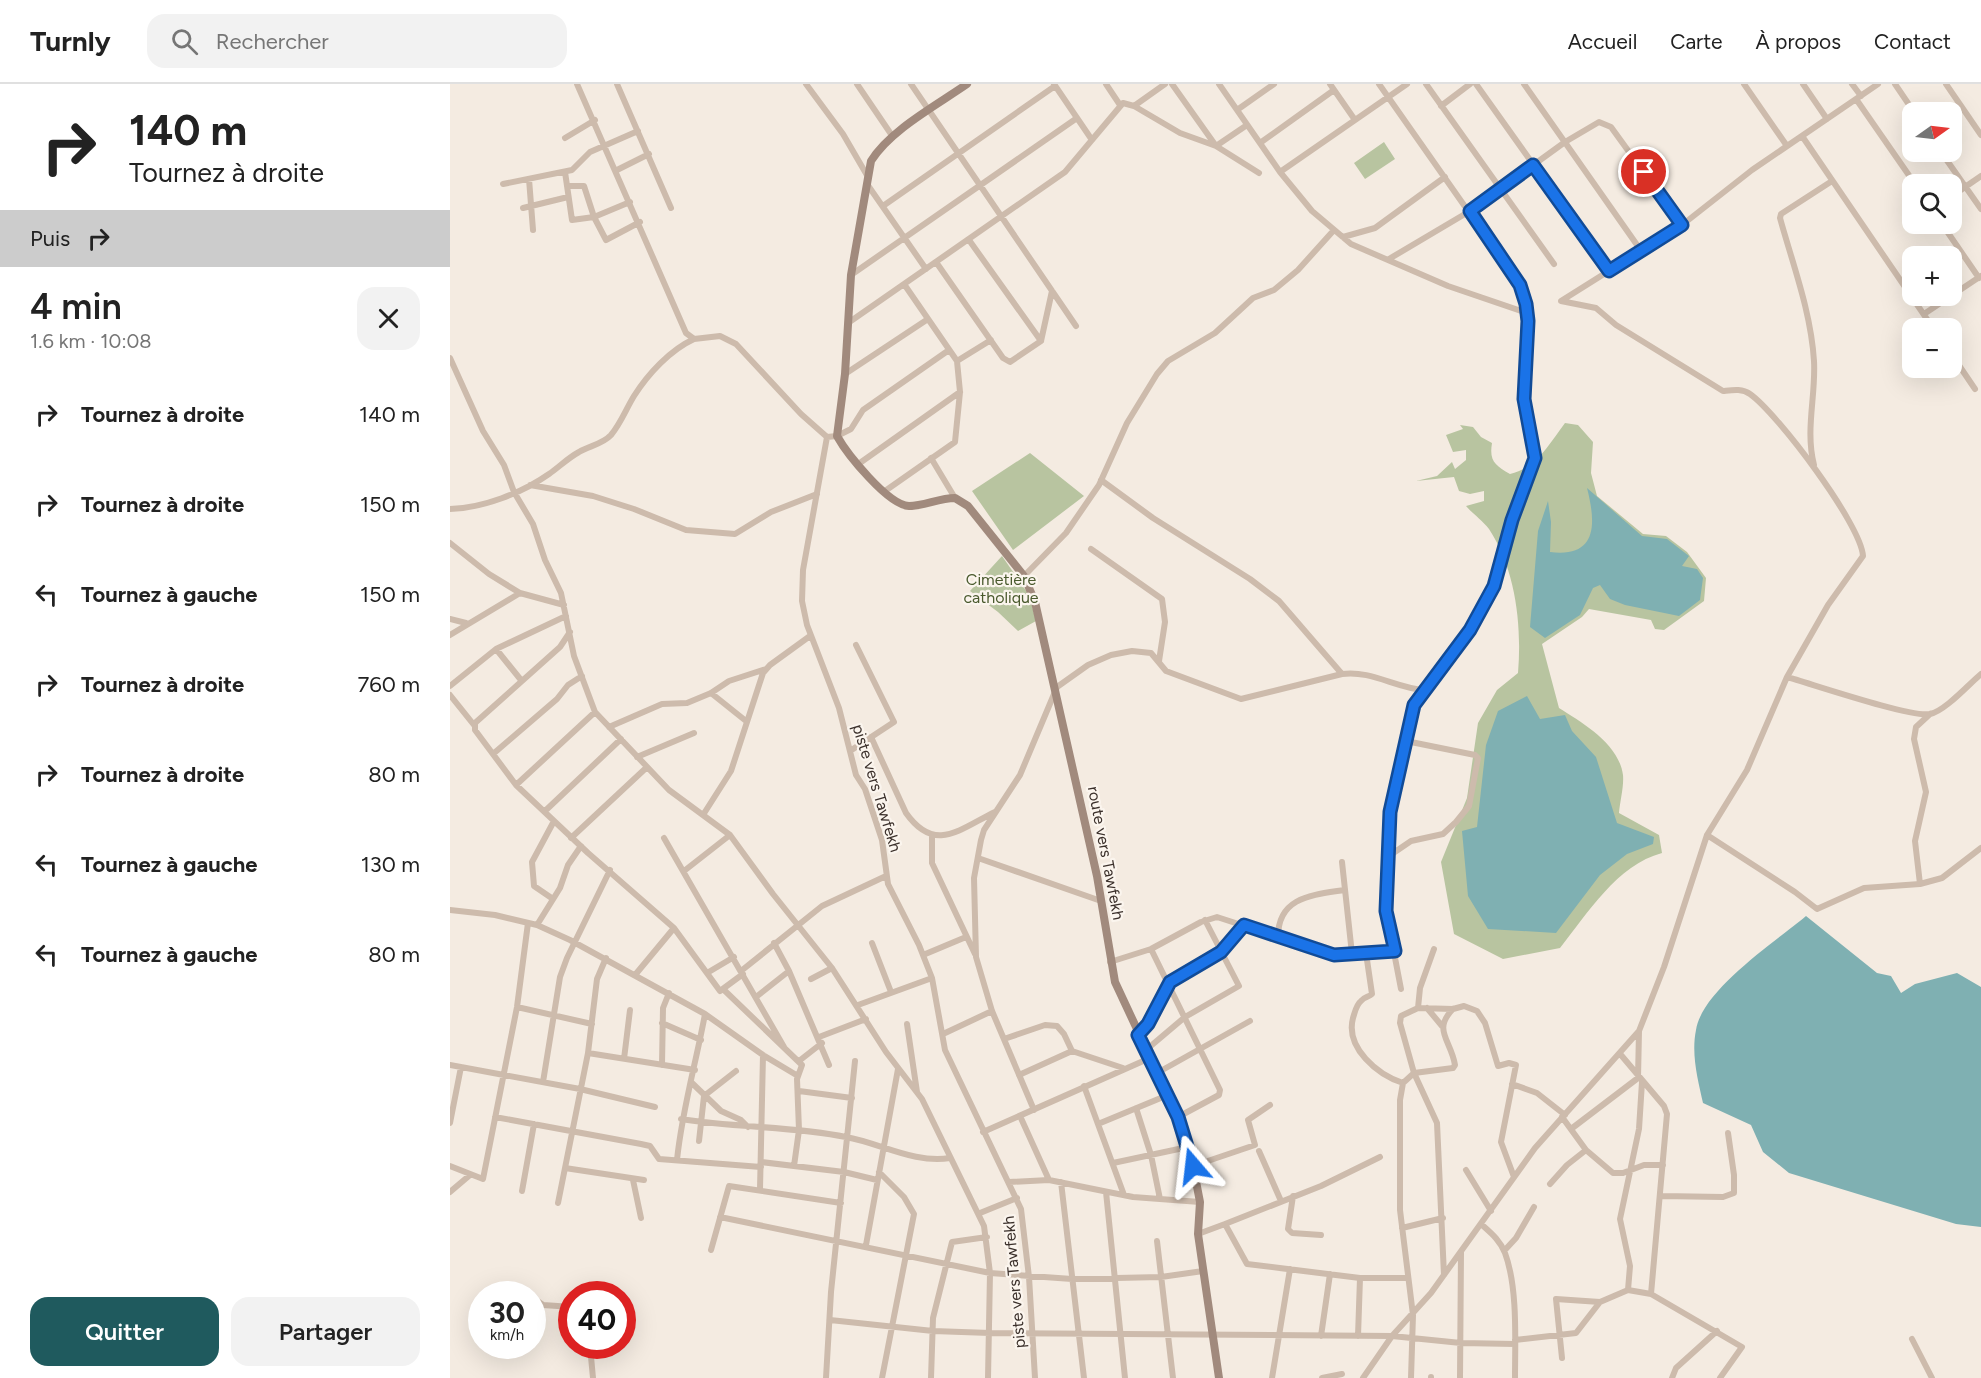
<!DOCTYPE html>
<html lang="fr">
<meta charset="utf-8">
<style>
:root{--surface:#fff;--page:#f2f2f2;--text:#222;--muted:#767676;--line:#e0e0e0;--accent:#1f5a5e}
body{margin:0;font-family:Figtree,sans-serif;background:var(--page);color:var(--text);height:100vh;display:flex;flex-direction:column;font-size:22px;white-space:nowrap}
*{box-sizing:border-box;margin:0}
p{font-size:20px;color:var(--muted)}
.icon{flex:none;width:33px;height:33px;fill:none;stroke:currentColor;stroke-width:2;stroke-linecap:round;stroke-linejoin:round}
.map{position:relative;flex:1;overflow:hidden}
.drawer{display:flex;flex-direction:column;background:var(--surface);width:450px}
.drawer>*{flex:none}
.hud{background:#fff;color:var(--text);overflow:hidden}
.needle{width:39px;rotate:76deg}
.controls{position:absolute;left:1452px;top:18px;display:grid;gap:12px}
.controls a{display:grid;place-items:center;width:60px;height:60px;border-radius:12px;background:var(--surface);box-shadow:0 6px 24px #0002;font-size:30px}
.speed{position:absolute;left:18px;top:1197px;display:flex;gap:12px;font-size:30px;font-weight:700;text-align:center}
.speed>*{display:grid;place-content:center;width:78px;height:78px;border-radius:50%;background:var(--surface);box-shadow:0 6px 24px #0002;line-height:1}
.speed small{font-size:15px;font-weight:400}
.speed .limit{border:9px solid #d22;background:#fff;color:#111}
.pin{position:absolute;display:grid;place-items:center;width:51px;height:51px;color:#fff;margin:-26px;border:3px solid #fff;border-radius:50%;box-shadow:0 2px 6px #0007}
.me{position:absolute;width:66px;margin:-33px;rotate:343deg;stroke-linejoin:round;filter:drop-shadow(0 0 4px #0008)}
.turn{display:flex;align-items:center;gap:21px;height:126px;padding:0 30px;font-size:27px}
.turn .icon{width:78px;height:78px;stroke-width:2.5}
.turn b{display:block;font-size:42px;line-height:51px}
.then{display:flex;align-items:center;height:57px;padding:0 30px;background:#0003;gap:12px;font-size:22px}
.round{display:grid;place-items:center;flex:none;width:63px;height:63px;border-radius:18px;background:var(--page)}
.overview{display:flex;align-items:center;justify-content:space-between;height:102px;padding:0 30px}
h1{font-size:36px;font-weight:600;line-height:45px}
.button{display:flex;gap:12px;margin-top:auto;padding:12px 30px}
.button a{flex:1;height:69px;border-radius:18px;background:var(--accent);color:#fff;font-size:24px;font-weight:600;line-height:69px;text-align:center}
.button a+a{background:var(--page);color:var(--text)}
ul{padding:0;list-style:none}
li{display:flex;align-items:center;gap:18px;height:90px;padding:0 30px}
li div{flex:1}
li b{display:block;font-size:22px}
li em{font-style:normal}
header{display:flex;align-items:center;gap:36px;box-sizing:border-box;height:84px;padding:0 30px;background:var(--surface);border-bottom:2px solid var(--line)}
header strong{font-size:28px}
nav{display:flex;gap:33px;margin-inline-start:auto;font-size:21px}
.search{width:420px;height:54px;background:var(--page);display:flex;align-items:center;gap:15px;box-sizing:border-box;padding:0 21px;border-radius:18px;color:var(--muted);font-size:22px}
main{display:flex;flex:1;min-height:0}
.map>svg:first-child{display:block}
.green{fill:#b8c4a0}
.water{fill:#7fb0b2}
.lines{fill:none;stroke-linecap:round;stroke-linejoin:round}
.street{stroke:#cdbbac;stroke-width:6}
.secondary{stroke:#a18a7d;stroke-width:8}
.route-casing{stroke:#114b97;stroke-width:15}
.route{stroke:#1a73e8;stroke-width:10}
.labels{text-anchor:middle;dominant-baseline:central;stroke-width:4.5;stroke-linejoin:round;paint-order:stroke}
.park-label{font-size:16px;fill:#4a5a2e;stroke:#fbf5ee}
.street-label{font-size:16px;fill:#3b302b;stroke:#fbf5ee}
</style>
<header>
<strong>Turnly</strong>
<div class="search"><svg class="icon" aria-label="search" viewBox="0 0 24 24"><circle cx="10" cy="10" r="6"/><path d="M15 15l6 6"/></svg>Rechercher</div>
<nav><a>Accueil</a><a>Carte</a><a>À propos</a><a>Contact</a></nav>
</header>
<main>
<section class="drawer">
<div class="hud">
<div class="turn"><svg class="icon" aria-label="right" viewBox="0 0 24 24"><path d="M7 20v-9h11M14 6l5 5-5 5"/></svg><div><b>140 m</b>Tournez à droite</div></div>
<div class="then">Puis<svg class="icon" aria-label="right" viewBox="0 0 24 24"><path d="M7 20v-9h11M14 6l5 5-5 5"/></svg></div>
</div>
<div class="overview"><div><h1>4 min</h1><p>1.6 km · 10:08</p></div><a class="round"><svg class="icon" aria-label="close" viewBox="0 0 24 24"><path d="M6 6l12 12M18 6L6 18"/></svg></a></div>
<ul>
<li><svg class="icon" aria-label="right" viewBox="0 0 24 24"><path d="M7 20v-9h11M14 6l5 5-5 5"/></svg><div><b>Tournez à droite</b></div><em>140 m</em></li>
<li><svg class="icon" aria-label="right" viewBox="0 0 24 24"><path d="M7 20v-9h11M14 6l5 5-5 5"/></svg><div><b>Tournez à droite</b></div><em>150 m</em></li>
<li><svg class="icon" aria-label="left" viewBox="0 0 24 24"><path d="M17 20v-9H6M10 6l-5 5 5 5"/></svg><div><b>Tournez à gauche</b></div><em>150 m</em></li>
<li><svg class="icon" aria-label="right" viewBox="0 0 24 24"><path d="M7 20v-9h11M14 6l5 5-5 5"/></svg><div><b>Tournez à droite</b></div><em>760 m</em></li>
<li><svg class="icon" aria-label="right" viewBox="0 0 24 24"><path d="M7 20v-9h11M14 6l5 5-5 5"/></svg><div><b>Tournez à droite</b></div><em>80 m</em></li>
<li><svg class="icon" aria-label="left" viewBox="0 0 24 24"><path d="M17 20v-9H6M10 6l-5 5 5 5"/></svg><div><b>Tournez à gauche</b></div><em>130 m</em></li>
<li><svg class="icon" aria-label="left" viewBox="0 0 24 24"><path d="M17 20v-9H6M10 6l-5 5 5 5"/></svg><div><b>Tournez à gauche</b></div><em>80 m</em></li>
</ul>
<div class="button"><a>Quitter</a><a>Partager</a></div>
</section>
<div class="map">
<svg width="1531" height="1294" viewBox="0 0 1531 1294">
<rect width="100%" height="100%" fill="#f4ebe1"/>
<path class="green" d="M 934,58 L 945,75 L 915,95 L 904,79 Z
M 1115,339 L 1128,341 L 1143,358 L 1141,389 L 1147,412 L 1193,450 L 1216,452 L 1237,468 L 1256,494 L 1254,517 L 1214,546 L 1205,545 L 1201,536 L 1139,525 L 1132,533 L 1092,560 L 1109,624 C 1133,639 1169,660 1173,691 C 1174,703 1170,717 1169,729 L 1209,751 L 1212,769 C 1167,781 1138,829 1110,864 L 1053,875 L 1004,850 L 991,778 L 1017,714 L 1028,639 L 1047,606 L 1068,589 C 1072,542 1066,486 1039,445 C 1033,437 1023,430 1016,422 L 1034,417 L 1034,407 L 1020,410 L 1009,407 L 1004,393 L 966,397 L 987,392 L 1002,378 L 1005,385 L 1016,376 L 1016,366 L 1003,368 L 996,351 L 1013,345 L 1010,341 L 1023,343 L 1031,353 L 1042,359 C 1039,377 1045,381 1060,390 C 1087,384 1099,360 1115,339 Z
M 580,369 L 634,412 L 563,466 L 522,407 Z
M 552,472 L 579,511 L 586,537 L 568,547 L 548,528 L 520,507 Z"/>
<path class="water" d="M 1137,404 L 1192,452 L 1217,455 L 1239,472 L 1232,482 L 1247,485 L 1253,494 L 1250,516 L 1229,532 L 1175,521 L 1160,515 L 1150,501 L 1143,504 L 1130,531 L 1095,554 L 1080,543 L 1088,447 L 1098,417 L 1101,438 L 1100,468 C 1148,474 1146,439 1137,404 Z
M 1077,612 L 1090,635 L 1115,631 L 1122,647 L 1146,673 L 1167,739 L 1204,753 L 1203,760 L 1177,770 L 1150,791 L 1106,849 L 1038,845 L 1018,812 L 1012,747 L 1027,743 L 1036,661 L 1048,627 Z
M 1356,832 L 1427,889 L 1441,892 L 1451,909 L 1465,900 L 1507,889 L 1531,903 L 1531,1143 L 1506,1140 L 1339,1089 L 1313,1068 L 1301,1041 L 1253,1019 C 1248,996 1241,971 1246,946 C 1252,906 1325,858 1356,832 Z"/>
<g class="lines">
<path class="street" d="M 127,0 L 236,249 L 244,255 L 270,252 L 286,260 L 351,330 L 377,353 L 387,352 L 401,345 L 413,326 L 499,266
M 167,0 L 221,124
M 356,0 L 393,50 L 418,93
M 407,0 L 443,53
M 461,0 L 626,242
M 604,0 L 642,56
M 656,0 L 670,21
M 722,0 L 766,62 L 797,41
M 769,0 L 830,88 L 862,127 L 901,160 L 998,202 L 1077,229
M 880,0 L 905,36
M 929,0 L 1070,201 L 1078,237 L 1074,315 L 1085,374 L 1062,436 L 1044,502 L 1020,547 L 966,618 L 960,635 L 940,728 L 936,827 L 951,905
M 976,0 L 1104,180
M 1026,0 L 1159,187
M 1074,0 L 1192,168
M 1294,0 L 1337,62
M 1353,0 L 1377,35
M 1402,0 L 1411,12
M 1445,0 L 1464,28
M 1496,0 L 1531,51
M 1406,15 L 1465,100
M 684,22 L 715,0
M 991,22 L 1020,0
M 787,26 L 824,0
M 1352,52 L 1483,244
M 115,54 L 145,36
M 810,59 L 884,6
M 1491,68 L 1531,125
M 167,86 L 199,70
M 115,88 L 122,136 L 144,133 L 180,118
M 830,88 L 957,0
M 79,95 L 83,146
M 53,100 L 122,86 L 140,68 L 188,47
M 417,100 L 476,185
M 117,102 L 134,102 L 144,133 L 156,156 L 190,138
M 1502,112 L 1531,92
M 433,122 L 605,2
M 73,124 L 118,113
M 1492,140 L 1529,194
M 893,153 L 925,144 L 995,93
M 519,156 L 591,257
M 939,175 L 1020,127 L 1115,58 L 1149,38 L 1161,43 L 1232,141
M 486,178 L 553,274 L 560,278 L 591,257 L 602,207
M 401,191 L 627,34
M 1474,230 L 1531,192
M 398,239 L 615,88 L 673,19 L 684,22 L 730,49 L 766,62 L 809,89
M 1502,271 L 1525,305
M 0,274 L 33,347 L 54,381 L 64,408 L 83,440 L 95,476 L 111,509 L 124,572 L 145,628 L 219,706 L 280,751 L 323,810 L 382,884 L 436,968 L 472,1015 L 534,1142 L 540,1189 L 538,1294
M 507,277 L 541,256
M 395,290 L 478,235
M 377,353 L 353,486 L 352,517 L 357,541 L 389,624 L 406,691 L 415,705 L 432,756 L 438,800 L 469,861 L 482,894 L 495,966 L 571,1125 L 579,1193 L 585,1294
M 481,374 L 505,414
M 407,381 L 510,308
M 1364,381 C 1355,346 1366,312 1364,277 C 1361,228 1343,181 1330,134 L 1331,130 L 1382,97
M 651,396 L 703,434 L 800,495 L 829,517 L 892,590 C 921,586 946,604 974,606
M 80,401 L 143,412 L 184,425 L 236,446 L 285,450 L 321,428 L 367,410
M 435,407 L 505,358 L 510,308 L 507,277 L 454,200
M 0,425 C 33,424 72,409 99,390 C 109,383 118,374 129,368 C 139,362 153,360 161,351 C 171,339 176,325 184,312 C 198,290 220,266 244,255
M 0,459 L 39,490 L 70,509 L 114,521
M 641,465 L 712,515 L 715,538 L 709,577
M 574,492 L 616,449 L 649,401 L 677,339 L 707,290 L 718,277 L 765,249 L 803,214 L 824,206 L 848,186 L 884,146
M 0,535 L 16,539
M 120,548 L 110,563 L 25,639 L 25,646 L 66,701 L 138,769 L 224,844 L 270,907 L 293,890
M 0,551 L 70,509
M 46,565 L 71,596
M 1337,593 C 1362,600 1462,634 1480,630 C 1495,627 1519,600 1531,590
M 0,602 L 46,565 L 116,532
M 261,609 L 296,637
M 0,611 L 24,641
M 1480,630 L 1466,643 L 1464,655 L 1476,708 L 1465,757 L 1470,800 L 1492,794 L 1531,764
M 159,643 L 212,620 L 237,619 L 261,609 L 279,597 L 316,585
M 421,653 L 456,729 C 485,770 510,745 545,728
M 400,667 L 444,638 L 406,561
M 43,670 L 107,615 L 118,601 L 132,592
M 187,673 L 244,649
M 66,701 L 145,628
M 95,727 L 171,655
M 253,731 L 281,687 L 313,589 L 320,581 L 360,552
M 1257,751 L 1345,808 L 1367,825 L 1414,804 L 1470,800
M 482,752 L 482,779 L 525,870
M 121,754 L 196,684
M 214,754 L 334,963
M 939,772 L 961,757 L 993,750 L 1006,738 L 1019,722 L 1028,674 L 1025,671 L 956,657
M 528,774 L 651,817
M 892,778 L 902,870
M 234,787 L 280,751
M 103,815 L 84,802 L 82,778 L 104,737
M 0,826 L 45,831 L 87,841 L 120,856 L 255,930 L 313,971 L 348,992
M 87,841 L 110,804 L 118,781 L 131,762
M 828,853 C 828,813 862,811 894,806
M 324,859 L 339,887 L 379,981
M 422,859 L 441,908
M 701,865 L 770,1006 L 769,1011 L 728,1033
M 916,869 L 922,910 C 919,913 914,913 911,917 C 906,921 905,928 903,934 C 895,964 928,991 953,999
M 473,871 L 516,853
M 660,878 L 701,865 L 751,838 L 767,833 L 884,871 L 945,867
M 291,887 L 372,822 L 436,792
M 257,889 L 284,873
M 185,891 L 224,844
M 361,895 L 382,884
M 273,905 L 352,981 L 347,995 L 349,1046 L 344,1082
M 306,913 L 339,887
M 408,921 L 482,894
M 67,923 L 142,940
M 968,924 L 970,904 L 984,865
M 977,924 L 992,942
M 212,939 L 251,956
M 457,940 L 467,1008
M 493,950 L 542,927
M 688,951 L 698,940 L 720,898 L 771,868 L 794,841
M 369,953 L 416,935
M 554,955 L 595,941 L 607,942 L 614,950 L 622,967
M 696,966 L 735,933 L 789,902 L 755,836
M 138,969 L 245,986
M 1171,971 L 1214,1022 L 1217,1030 L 1201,1210
M 174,975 L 180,926
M 349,977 L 372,959
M 0,981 L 130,1005 L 205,1023
M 212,981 L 213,924 L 219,909
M 707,989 L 800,937
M 569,991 L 622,967 L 673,984
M 93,998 L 110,893 L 117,874 L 160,786
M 242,999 L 271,1027 L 291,1036 L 298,1043
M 1062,1000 L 1087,1009 L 1115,1031
M 634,1002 L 674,1111
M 349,1007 L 402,1014
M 686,1024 L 701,1071 L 710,1115
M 584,1026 L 542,927 L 526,873 L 524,794 L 531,756 L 534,746 L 570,691 L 607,603 L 638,581 L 661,571 L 682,567 L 701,569 L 716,587 L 791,615 L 892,590
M 570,1032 L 599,1096
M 45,1033 L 191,1060 L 200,1062 L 209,1075 L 311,1083
M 1112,1033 L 1136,1066 L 1163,1089 L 1173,1089 L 1194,1081 L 1213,1081
M 231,1035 C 286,1044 342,1042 396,1053 C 430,1059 465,1080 500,1074
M 0,1039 L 11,983
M 648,1040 L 718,1011
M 1121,1045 L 1188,994 L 1189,947
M 533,1048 L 700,974
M 249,1057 L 254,1012 L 286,987
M 809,1067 L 831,1117
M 227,1076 C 232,1026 246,979 255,930
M 311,1078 L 394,1088 L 427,1096
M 663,1079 L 738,1063
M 0,1082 L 33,1095 L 67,923 L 78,839
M 743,1082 L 805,1061 L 798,1036 L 820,1021
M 115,1084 L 194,1096
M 1016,1086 L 1041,1127
M 429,1088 L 454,1113 L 464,1130 L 432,1294
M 183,1096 L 191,1134
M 559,1098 L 599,1096 L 683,1113 L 750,1118
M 611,1098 L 634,1294
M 1100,1100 L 1117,1081 L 1136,1066
M 310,1105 L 313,971
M 72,1107 L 84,1040
M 0,1108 L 20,1091
M 656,1108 L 675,1294
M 843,1112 L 838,1145 L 842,1149 L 871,1151
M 1212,1112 L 1273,1113 L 1284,1109 L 1284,1091 L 1278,1049
M 108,1119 L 138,969 L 147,895 L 156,874
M 530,1129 L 567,1114
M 270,1133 L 540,1189 L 622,1195 L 711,1193 L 753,1187
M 775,1140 L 871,1102 L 930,1073
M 1031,1140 C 1041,1149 1050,1156 1055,1169 C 1068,1204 1065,1257 1065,1294
M 952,1144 L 993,1134
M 748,1150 L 775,1140 L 797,1180 L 910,1194 L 958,1194
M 707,1157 L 723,1294
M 416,1161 L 448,985
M 261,1166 L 279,1102 L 391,1119
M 1054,1167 L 1066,1154 L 1084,1123
M 994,1191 L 987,1039 L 964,989 L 1003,984 L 1005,981 C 1001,956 982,946 1003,925
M 1178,1206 L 1201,1210 L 1292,1263 L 1270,1294
M 82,1213 L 93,1221 L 122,1223
M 380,1236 L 483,1247 L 540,1249 L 942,1252 L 1011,1259 L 1065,1260
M 871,1252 L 880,1190
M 908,1252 L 910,1194
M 1462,1255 L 1482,1294
M 1065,1256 L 1126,1249 L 1150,1218 L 1178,1206 L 1180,1182 L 1170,1135 L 1189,1045 L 1192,998
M 140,1262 L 143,1294
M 1112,1274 L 1106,1215 L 1150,1218
M 376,1294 L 381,1208 L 405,977
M 481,1294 L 483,1234 L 502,1158 L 537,1153
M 822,1294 L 840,1185
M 872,1294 L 892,1290
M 913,1294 L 942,1252 L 981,1209 L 1085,1064 L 1189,947 L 1214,883 L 1257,751 L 1297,686 L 1337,593 L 1378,521 L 1413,472 C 1411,440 1327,329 1300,310 C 1292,304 1282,306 1273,307 L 1166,241 L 1146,224 L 1111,217 L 1232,141 L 1302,86 L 1428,0
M 961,1294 L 963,1231 L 950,1126 L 950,1016 L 953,999 L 964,989 L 950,939 L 951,932 L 968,924 L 1003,925 L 1014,922 L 1027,927 L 1035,939 L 1048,982 L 1059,979 L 1066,981 L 1051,1058 L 1064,1093
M 981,1294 L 981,1293
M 1010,1294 L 1011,1168
M 1222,1294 L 1226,1284 L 1267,1247"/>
<path class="secondary" d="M 517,0 C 487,21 440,46 421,77 L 401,191 L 395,290 L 387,352 C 397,370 438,421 459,422 C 474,422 489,414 505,414 L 518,422 L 574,492 L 585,518 L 647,792 L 665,898 L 728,1033 L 743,1082 L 750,1118 L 748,1150 L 769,1294"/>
</g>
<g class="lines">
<g class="route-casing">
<path id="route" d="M 743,1082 L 728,1033 L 688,951 L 698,940 L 720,898 L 771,868 L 794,841 L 884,871 L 945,867 L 936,827 L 940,728 L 964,621 L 1020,546 L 1044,502 L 1062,436 L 1085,374 L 1074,315 L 1078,237 L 1076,220 L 1070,201 L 1020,127 L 1083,81 L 1159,187 L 1232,141 L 1194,88"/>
</g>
<use href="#route" class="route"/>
</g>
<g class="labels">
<g class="park-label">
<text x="551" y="495">Cimetière<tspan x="551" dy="18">catholique</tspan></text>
</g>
<g class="street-label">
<text transform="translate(427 704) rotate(73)">piste vers Tawfekh</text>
<text transform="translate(656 769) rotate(79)">route vers Tawfekh</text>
<text transform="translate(564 1198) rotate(-95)">piste vers Tawfekh</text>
</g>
</g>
</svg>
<div class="controls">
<a><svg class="needle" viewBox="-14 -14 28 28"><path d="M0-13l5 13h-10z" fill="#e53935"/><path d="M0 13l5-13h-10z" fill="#767676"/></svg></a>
<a><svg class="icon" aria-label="search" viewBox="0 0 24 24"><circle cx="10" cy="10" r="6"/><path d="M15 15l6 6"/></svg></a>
<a>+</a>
<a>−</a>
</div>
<div class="speed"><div>30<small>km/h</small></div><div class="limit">40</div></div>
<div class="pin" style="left:1194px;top:88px;background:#d93025"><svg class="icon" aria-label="arrive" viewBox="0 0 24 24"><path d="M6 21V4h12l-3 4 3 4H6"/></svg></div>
<svg class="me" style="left:743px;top:1082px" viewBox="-20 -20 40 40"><path d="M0-17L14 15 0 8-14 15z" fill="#1a73e8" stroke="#fff" stroke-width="4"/></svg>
</div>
</main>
